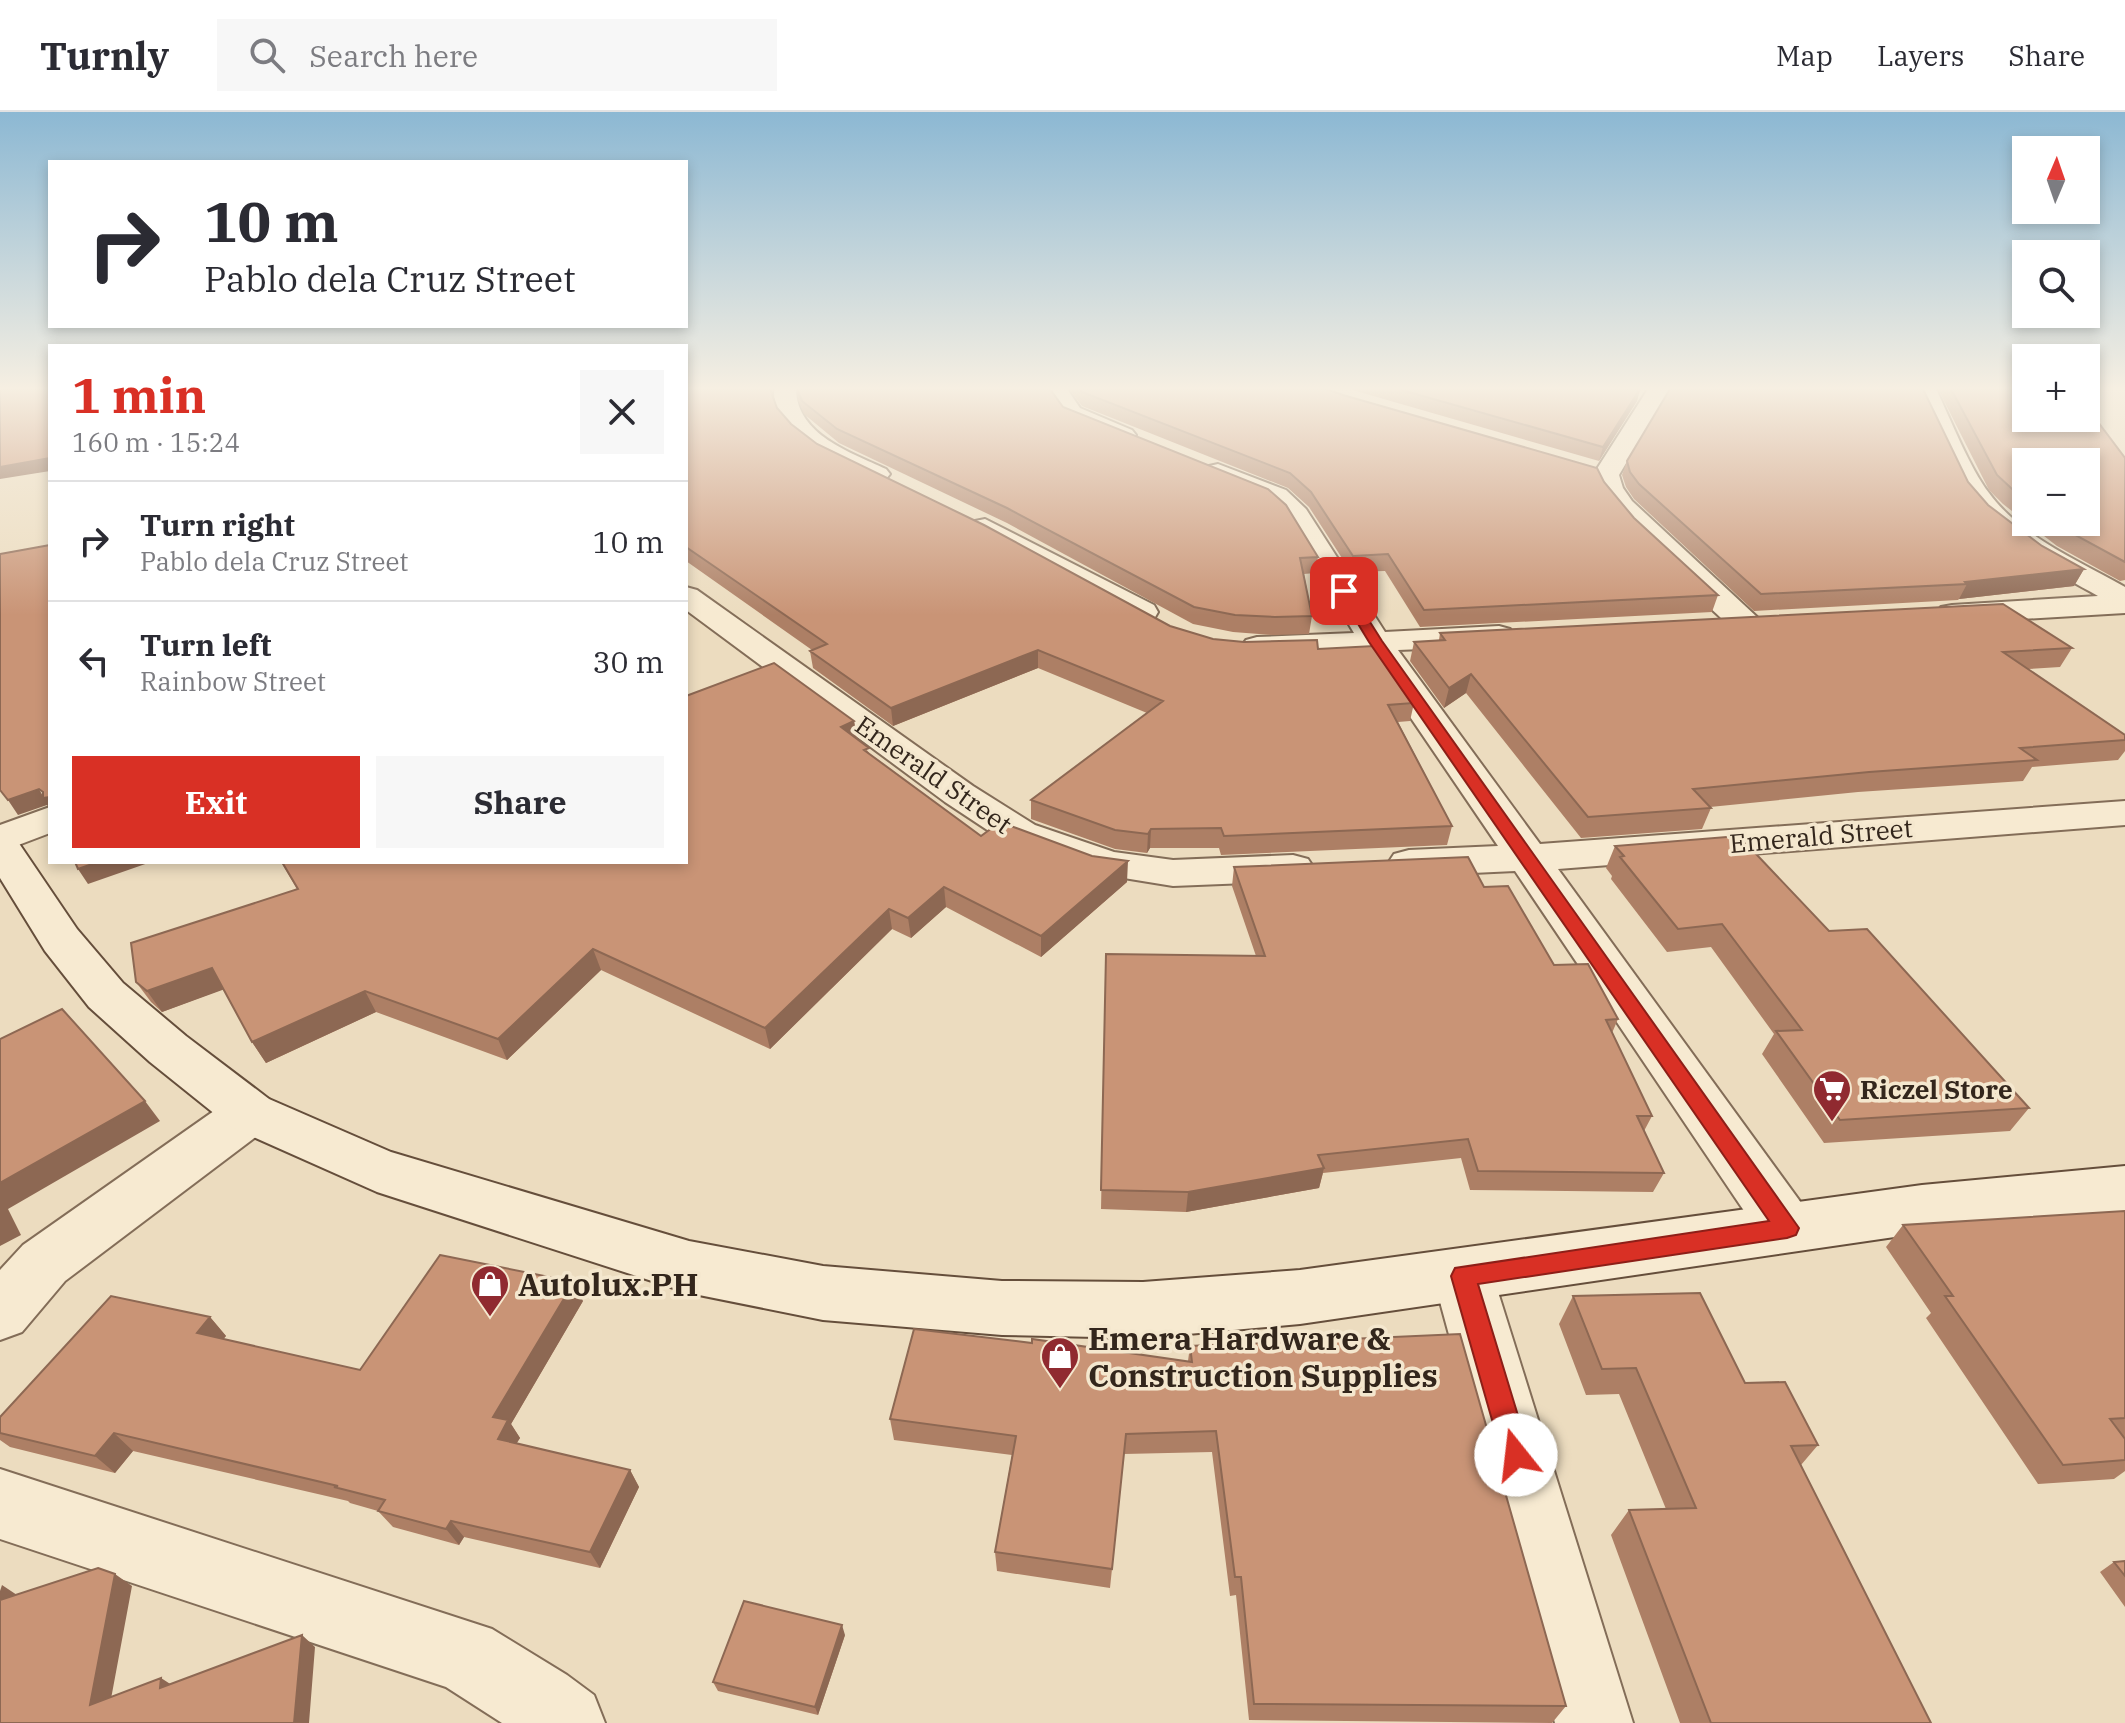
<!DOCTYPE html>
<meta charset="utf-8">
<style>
:root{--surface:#fff;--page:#f7f7f7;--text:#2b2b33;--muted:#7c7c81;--line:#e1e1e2;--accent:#d93025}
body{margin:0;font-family:"IBM Plex Serif",serif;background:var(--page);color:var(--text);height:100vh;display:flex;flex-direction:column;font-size:30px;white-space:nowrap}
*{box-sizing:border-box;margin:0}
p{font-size:26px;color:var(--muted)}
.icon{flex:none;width:44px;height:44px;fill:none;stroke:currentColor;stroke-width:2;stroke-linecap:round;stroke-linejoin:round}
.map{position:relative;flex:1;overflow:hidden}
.sheet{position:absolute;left:48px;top:232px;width:640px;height:520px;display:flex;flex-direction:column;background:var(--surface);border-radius:0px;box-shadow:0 4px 12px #0003}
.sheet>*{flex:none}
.banner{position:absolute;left:48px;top:48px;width:640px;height:168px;border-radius:0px;box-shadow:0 4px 12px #0003;background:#fff;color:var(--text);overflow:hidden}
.needle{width:52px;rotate:2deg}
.buttons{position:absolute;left:2012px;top:24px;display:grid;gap:16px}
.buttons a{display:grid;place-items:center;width:88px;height:88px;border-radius:0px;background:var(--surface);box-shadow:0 4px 12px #0003;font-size:40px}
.pin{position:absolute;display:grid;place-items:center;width:68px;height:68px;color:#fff;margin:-34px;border-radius:16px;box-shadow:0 4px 12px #0006}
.me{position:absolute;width:88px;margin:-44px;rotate:344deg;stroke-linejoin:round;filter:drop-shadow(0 0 6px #0008)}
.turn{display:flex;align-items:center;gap:28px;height:168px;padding:0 24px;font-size:36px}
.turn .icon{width:104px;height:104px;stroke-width:2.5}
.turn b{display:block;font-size:56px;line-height:68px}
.round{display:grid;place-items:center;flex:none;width:84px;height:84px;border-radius:0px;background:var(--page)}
.headline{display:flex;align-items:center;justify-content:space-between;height:136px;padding:0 24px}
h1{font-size:48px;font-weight:700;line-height:60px;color:var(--accent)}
.primary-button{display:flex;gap:16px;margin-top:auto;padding:16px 24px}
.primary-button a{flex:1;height:92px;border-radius:0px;background:var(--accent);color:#fff;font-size:32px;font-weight:700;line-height:92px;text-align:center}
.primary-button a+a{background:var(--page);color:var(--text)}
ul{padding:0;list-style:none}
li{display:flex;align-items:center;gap:24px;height:120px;padding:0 24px;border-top:2px solid var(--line)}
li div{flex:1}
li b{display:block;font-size:30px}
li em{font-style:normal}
header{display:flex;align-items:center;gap:48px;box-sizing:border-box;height:112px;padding:0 40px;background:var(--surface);border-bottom:2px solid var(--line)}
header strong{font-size:38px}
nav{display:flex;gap:44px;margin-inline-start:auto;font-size:28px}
.search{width:560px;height:72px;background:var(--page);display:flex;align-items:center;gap:20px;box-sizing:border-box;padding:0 28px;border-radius:0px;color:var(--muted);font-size:30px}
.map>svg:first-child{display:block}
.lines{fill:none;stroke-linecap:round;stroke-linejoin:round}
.street-casing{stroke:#836d58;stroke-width:4}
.secondary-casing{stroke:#654e3b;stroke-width:4}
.street{fill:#f7ead1;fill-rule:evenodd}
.secondary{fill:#f7ead1;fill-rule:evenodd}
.wall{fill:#ad7f65}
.shaded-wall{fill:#8d6853}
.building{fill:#c99476;stroke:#8d6853;stroke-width:2}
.route{fill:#d93025;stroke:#8d1f18;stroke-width:2}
.labels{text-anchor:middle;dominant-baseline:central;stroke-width:7;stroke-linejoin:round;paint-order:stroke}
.street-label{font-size:26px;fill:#33261c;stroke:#f4e7ce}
.poi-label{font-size:26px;font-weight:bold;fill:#33261c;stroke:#f4e7ce;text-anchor:start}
.near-poi-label{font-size:32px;font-weight:bold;fill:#33261c;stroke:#f4e7ce;text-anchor:start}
</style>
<header>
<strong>Turnly</strong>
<div class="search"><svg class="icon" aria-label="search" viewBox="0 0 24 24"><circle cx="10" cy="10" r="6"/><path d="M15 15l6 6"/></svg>Search here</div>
<nav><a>Map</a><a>Layers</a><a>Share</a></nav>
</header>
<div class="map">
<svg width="2125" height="1611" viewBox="0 0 2125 1611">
<rect width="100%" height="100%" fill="#ecdcbf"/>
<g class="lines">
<g class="street-casing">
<path id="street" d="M 774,277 L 796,277 C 797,323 850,340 886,357 L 890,362 L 886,367 C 859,374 794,331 780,307 C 775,297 774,288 774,277 Z
M 1045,277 L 1067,277 L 1080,296 L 1132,318 L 1136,323 L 1132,328 L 1124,330 L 1064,306 Z
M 1648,277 L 1670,277 L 1619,363 L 1623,376 L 1632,389 L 1757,505 L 1762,512 L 1757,519 L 1746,521 L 1735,519 C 1700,485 1605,405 1593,363 Z
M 1914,277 L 1936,277 C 1951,308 1969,355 1989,381 C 2021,425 2079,449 2125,475 L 2125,501 L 1952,511 L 1941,509 L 1936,502 L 1941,495 L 1952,493 L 2098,484 C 2052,458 1994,431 1964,385 C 1944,352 1930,312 1914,277 Z
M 1218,352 L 1286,378 L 1306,397 L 1385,520 L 1499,514 L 1510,517 L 1515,524 L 1510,531 L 1499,534 L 1398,538 L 1540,732 L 2125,689 L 2125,713 L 1558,757 L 1807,1099 L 1816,1116 L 1807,1133 L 1787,1140 L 1767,1133 L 1515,759 L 1409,764 L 1394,760 L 1388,751 L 1394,742 L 1409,738 L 1498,734 L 1366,540 L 1257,545 L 1246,542 L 1241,535 L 1246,528 L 1257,525 L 1354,521 L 1286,407 L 1268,390 L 1209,364 L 1206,359 L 1209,354 Z
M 985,407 L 1154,493 L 1158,500 L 1154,507 L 1143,509 L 1132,507 L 975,421 L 971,415 L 975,409 Z
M 686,475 L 697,478 L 973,674 L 1035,713 L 1114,740 L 1173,748 L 1293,743 L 1308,747 L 1314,756 L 1308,765 L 1293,769 L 1173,774 L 1093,761 L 1007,731 L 945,690 L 686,498 Z
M 50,695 L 50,721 L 0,740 L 0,713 Z
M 250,981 L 269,987 L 276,1001 L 269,1015 L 65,1169 L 22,1220 L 0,1228 L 0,1158 L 23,1133 L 231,987 Z
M 1463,1138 L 1484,1145 L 1493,1164 L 1633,1611 L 1555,1611 L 1433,1164 L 1442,1145 Z
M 0,1357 L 492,1517 L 567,1563 L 594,1583 L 605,1611 L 502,1611 L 446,1575 L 0,1427 Z"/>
</g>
<g class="secondary-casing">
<path id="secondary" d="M 0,721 L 14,724 L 77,817 L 123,871 L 186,924 L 269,987 L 391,1040 L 689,1129 L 823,1154 L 1002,1169 L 1143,1170 L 1300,1158 L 1922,1073 L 2125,1054 L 2125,1100 L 1922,1121 L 1300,1212 L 1143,1226 L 1002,1223 L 823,1208 L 689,1181 L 377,1080 L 231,1015 L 150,950 L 89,895 L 45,839 L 0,766 Z"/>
</g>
<use href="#street" class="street"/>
<use href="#secondary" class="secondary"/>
</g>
<path class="wall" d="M 686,277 L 772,277 L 772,282 L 777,296 L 791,312 L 817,332 L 1170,514 L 1213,527 L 1318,537 L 1414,591 L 1410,609 L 1398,610 L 1452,714 L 1447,733 L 1221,743 L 1219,736 L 1150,736 L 1147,741 L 1115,737 L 1031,707 L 1031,688 L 1147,601 L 1038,556 L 893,614 L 813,556 L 810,539 L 812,538 L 686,449 Z
M 797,277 L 1050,277 L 1063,295 L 1318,445 L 1315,461 L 1304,462 L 1312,504 L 1309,522 L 1273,523 L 1233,520 L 1193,512 L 1007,411 L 839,331 L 804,302 L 798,288 Z
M 1069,277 L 1326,277 L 1604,370 L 1634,406 L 1718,483 L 1712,500 L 1420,515 L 1385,459 L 1351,460 L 1309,395 L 1288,376 L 1082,294 Z
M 1349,277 L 1640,277 L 1637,289 L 1599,349 Z
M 1938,277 L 2026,277 L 2125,346 L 2125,468 L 2120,469 L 2057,434 L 2026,410 L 2086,410 L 2026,350 L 2026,410 L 2003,392 L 1989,378 Z
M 1627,349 L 1968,370 L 1988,393 L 2042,434 L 2084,457 L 2074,474 L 1959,487 L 1958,488 L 1754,499 L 1634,387 L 1626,375 L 1622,363 Z
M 1440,521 L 2072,536 L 2060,555 L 2028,557 L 2125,623 L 2125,639 L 2118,648 L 2032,655 L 2023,669 L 1858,680 L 1710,695 L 1711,696 L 1702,717 L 1581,726 L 1466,581 L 1444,596 L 1410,549 L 1414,530 L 1439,528 Z
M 854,609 L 857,626 L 870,642 L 981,724 L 1127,770 L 1041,845 L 946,795 L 911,826 L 892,817 L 770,937 L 601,858 L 507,948 L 376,900 L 266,951 L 252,930 L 223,877 L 162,900 L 151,890 L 136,870 L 297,777 L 281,750 Z
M 1615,734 L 1829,819 L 2029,996 L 2010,1019 L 1824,1031 L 1762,942 L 1774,922 L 1711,835 L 1667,840 L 1611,767 L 1612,764 L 1606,756 Z
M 1234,755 L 1484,775 L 1554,853 L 1618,907 L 1612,921 L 1652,1004 L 1644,1019 L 1664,1061 L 1653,1080 L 1470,1078 L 1461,1046 L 1323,1061 L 1319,1076 L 1186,1100 L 1101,1097 L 1106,842 L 1256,844 L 1232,774 Z
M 2125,1099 L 2125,1325 L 2124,1325 L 2125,1327 L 2125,1359 L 2114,1367 L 2038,1372 L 1926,1206 L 1931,1201 L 1886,1135 L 1903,1113 Z
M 1573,1184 L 1745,1271 L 1818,1333 L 1801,1353 L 1931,1611 L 1680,1611 L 1611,1423 L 1629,1398 L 1666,1397 L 1619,1282 L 1586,1283 L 1559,1212 Z
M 583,1189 L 511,1312 L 520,1326 L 516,1331 L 630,1358 L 639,1375 L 600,1456 L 464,1425 L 459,1433 L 393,1415 L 378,1399 L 350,1391 L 348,1389 L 133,1339 L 115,1361 L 10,1335 L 0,1328 L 0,1305 L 210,1205 L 226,1224 L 223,1227 L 360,1258 Z
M 1190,1234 L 1566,1594 L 1552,1611 L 1249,1608 L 1236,1483 L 1230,1484 L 1212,1340 L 1124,1342 L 1110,1476 L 997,1459 L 995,1440 L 1012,1343 L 894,1328 L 890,1307 L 1188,1249 Z
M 2125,1449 L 2125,1495 L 2100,1460 L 2114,1450 Z
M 845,1523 L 818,1603 L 718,1579 L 713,1570 Z"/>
<path class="shaded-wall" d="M 1640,277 L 1637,289 L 1599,349 L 1603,335 Z
M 50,346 L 50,359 L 0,367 L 0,355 Z
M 2084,457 L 2074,474 L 1959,487 L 1967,472 L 1965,470 Z
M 1038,538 L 1038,556 L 893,614 L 891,596 Z
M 1471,562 L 1466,581 L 1444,596 L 1449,576 Z
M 854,609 L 857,628 L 841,615 Z
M 39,677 L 44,686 L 50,684 L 50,697 L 47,693 L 18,703 L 8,688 Z
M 1151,717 L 1150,736 L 1147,741 L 1148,722 Z
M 1128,749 L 1127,770 L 1041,845 L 1041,824 Z
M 98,750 L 151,750 L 88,772 L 78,757 Z
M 944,775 L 946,795 L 911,826 L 908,806 Z
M 889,797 L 892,817 L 770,937 L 765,916 Z
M 593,837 L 601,858 L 507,948 L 498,927 Z
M 212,856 L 225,877 L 162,900 L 147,879 Z
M 365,879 L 376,900 L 266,951 L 252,930 Z
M 145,989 L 160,1009 L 8,1097 L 21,1123 L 0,1134 L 0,1071 Z
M 1324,1056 L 1319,1076 L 1186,1100 L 1188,1080 Z
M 574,1170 L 583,1189 L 511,1312 L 520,1326 L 509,1344 L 498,1327 L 493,1305 Z
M 210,1205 L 226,1224 L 213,1239 L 197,1221 Z
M 114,1321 L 133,1339 L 115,1361 L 95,1344 Z
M 630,1358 L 639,1375 L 600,1456 L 590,1440 Z
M 451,1409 L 464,1425 L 459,1433 L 446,1417 Z
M 115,1462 L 132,1474 L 108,1603 L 90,1593 Z
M 2,1473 L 20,1485 L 0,1490 L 0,1479 Z
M 842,1513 L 845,1523 L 818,1603 L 815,1595 Z
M 302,1523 L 315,1535 L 309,1611 L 294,1611 Z
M 161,1566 L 178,1577 L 160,1576 Z"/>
<path class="building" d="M 0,277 L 50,277 L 50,346 L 0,355 Z
M 686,277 L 770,277 L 777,296 L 791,312 L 817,332 L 984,413 L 1170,514 L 1213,527 L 1244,530 L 1317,528 L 1318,537 L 1374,534 L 1414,591 L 1388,593 L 1452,714 L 1224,724 L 1221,716 L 1151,717 L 1148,722 L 1115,718 L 1031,688 L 1163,589 L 1038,538 L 891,596 L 810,539 L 827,532 L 686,435 Z
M 797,277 L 1050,277 L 1063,295 L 1268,377 L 1286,393 L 1318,445 L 1300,446 L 1312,504 L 1275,505 L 1235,503 L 1194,495 L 1007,396 L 837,317 L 802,289 Z
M 1080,277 L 1326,277 L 1343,283 L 1597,356 L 1604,370 L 1634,406 L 1718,483 L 1424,498 L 1388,442 L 1353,444 L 1311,380 L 1290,361 L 1082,280 Z
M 1398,277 L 1640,277 L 1603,335 Z
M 1670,277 L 1923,277 L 1968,370 L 1988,393 L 2042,434 L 2084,457 L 1965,470 L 1967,472 L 1761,482 L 1639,372 L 1630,360 L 1627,349 Z
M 1951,277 L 2026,277 L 2026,306 L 2086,306 L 2086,294 L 2125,346 L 2125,450 L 2066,418 L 2056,410 L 2086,410 L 2086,350 L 2026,350 L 2026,388 L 2011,376 L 1997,363 Z
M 50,433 L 50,685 L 43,686 L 43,680 L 39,677 L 8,688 L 0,678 L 0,442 Z
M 2003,492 L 2072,536 L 2003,540 L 2125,623 L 2125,628 L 2020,636 L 2037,648 L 1869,660 L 1693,677 L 1711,696 L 1588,705 L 1471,562 L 1449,576 L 1414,530 L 1445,528 L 1440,521 Z
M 774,551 L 854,609 L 841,615 L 869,636 L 864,638 L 981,724 L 1000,710 L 1092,744 L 1128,749 L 1041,824 L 944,775 L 908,806 L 889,797 L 765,916 L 593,837 L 498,927 L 365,879 L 252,930 L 212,856 L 147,879 L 136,870 L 131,831 L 298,777 L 282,750 L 686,750 L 686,584 Z
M 1739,724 L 1829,819 L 1867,817 L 2029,996 L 1840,1008 L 1776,919 L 1802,918 L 1722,812 L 1678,817 L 1620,745 L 1624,744 L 1615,734 Z
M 1468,745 L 1484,775 L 1508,774 L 1554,853 L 1588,852 L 1618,907 L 1606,908 L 1652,1004 L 1637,1004 L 1664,1061 L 1478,1059 L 1468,1027 L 1318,1043 L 1324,1056 L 1188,1080 L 1101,1078 L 1106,842 L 1265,844 L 1234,755 Z
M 75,750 L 98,750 L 78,757 Z
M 62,897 L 145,989 L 0,1071 L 0,927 Z
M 2125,1099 L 2125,1306 L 2110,1307 L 2125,1327 L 2125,1348 L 2063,1353 L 1945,1184 L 1953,1184 L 1903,1113 Z
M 440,1143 L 574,1170 L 493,1305 L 508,1308 L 498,1327 L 630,1358 L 590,1440 L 451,1409 L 446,1417 L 378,1399 L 385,1388 L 334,1375 L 338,1374 L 114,1321 L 95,1344 L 0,1321 L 0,1305 L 111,1184 L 210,1205 L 197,1221 L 360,1258 Z
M 1700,1181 L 1745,1271 L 1785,1270 L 1818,1333 L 1791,1334 L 1931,1611 L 1711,1611 L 1629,1398 L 1696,1396 L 1636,1256 L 1602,1257 L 1573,1184 Z
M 914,1217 L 1032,1231 L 1032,1227 L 1192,1250 L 1190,1234 L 1460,1222 L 1566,1594 L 1254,1592 L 1241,1465 L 1235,1465 L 1216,1319 L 1126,1322 L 1112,1457 L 995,1440 L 1016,1324 L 890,1307 Z
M 2125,1449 L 2125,1464 L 2114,1450 Z
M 98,1456 L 115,1462 L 90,1593 L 161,1566 L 160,1576 L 302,1523 L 294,1611 L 0,1611 L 0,1488 Z
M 744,1489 L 842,1513 L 815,1595 L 713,1570 Z"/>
<linearGradient id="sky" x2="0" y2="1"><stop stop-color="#8cb8d3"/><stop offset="0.55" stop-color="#f6efe2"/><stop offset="1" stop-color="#f6efe2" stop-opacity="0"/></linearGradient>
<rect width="2125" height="503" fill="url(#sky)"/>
<path class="route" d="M 1344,476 L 1349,477 L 1382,529 L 1799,1116 L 1796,1123 L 1787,1126 L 1478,1172 L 1530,1343 L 1526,1352 L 1516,1356 L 1506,1352 L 1502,1343 L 1451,1164 L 1455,1156 L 1769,1109 L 1369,530 L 1338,479 Z"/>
<defs>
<g id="supermarket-pin" transform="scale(2)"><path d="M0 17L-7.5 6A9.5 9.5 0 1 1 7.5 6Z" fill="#902a30" stroke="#f4e7ce"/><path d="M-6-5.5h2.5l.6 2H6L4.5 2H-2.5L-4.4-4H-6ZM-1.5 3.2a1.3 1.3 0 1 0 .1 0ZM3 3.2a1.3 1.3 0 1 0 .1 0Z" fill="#fff"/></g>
<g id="shop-pin" transform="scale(2)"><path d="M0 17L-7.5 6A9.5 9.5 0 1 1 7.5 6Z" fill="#902a30" stroke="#f4e7ce"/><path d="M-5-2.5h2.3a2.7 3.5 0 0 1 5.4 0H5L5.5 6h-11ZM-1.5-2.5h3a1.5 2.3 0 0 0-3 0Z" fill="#fff"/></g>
</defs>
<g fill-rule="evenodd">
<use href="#supermarket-pin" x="1832" y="977"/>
<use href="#shop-pin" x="490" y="1172"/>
<use href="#shop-pin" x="1060" y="1244"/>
</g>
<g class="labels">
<g class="street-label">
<text transform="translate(934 662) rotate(35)">Emerald Street</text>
<text transform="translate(1821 723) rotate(-5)">Emerald Street</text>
</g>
<g class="poi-label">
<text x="1860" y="977">Riczel Store</text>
</g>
<g class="near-poi-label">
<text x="518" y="1172">Autolux.PH</text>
<text x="1088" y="1226">Emera Hardware &amp;<tspan x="1088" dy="37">Construction Supplies</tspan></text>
</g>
</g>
</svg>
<div class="buttons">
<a><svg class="needle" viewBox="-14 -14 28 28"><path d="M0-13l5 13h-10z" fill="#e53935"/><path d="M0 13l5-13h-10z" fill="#7c7c81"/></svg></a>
<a><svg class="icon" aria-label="search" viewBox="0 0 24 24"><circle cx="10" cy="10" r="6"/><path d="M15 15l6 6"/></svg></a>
<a>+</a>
<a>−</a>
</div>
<div class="pin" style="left:1344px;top:479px;background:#d93025"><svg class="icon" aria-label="arrive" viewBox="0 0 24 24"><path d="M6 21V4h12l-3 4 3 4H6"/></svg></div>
<svg class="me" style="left:1516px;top:1343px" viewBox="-20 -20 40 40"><circle r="19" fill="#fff"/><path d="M0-13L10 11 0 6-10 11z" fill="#d93025"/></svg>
<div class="banner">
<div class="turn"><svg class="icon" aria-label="right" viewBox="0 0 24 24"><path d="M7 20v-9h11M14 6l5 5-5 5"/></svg><div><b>10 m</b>Pablo dela Cruz Street</div></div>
</div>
<section class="sheet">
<div class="headline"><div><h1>1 min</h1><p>160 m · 15:24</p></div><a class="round"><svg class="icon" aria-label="close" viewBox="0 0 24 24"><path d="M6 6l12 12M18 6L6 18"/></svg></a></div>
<ul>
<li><svg class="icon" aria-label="right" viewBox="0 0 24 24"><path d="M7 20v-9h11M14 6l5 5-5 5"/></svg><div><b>Turn right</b><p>Pablo dela Cruz Street</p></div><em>10 m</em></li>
<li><svg class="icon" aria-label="left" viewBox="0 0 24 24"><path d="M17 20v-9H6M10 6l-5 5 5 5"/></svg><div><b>Turn left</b><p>Rainbow Street</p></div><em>30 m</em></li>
</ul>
<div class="primary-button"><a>Exit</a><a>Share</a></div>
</section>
</div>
